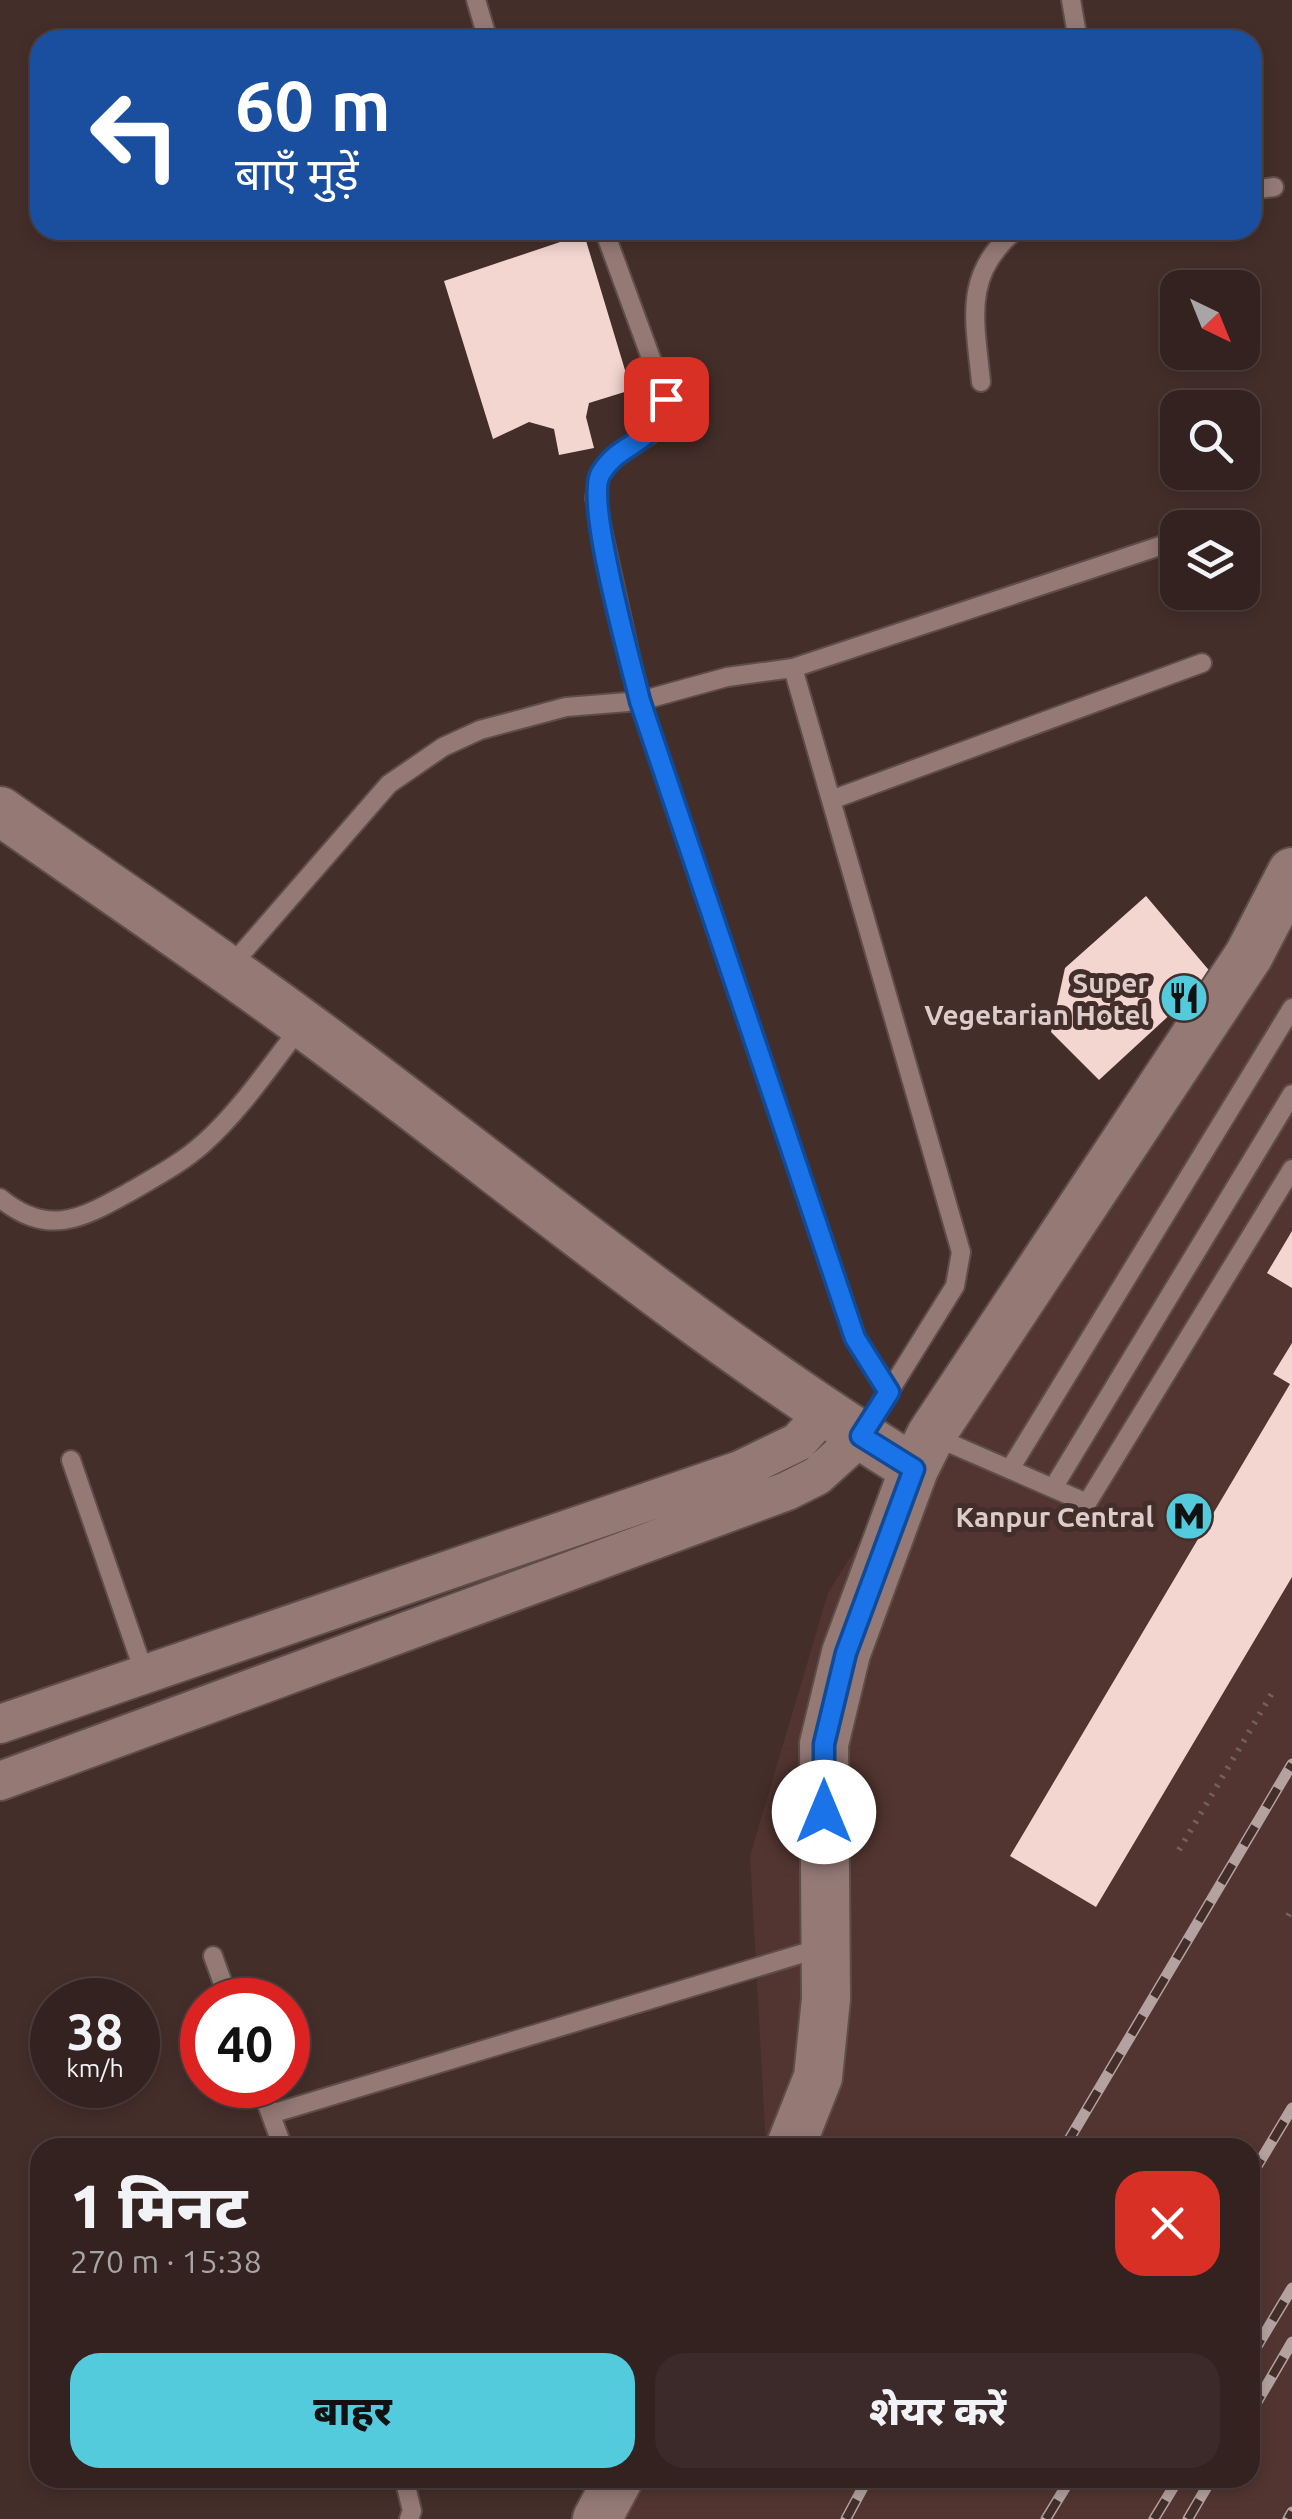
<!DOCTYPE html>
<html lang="hi">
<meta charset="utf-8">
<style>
:root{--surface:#332220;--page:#3b2a29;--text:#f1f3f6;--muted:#a9a4a5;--line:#4e3f3e;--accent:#54cadd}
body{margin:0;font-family:Ubuntu,"Noto Sans Devanagari",sans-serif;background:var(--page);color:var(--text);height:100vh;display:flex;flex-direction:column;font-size:38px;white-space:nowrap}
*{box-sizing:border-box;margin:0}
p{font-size:32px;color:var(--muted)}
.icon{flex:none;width:55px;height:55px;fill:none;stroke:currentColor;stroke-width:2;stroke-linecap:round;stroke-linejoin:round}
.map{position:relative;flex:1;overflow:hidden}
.drawer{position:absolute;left:30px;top:2138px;width:1230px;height:350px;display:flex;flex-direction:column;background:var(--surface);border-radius:30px;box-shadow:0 5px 15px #0003,0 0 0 2px var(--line)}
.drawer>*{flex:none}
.hud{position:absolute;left:30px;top:30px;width:1232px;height:210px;border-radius:30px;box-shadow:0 5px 15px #0003,0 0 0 2px var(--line);background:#1a4fa0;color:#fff;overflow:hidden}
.needle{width:65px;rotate:137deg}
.controls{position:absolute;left:1160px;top:270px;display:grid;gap:20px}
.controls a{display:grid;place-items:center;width:100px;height:100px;border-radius:20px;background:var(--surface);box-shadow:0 5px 15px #0003,0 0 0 2px var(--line);font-size:50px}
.speed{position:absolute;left:30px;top:1978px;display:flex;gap:20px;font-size:50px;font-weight:700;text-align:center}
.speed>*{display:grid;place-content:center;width:130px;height:130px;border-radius:50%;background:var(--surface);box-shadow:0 5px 15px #0003,0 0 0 2px var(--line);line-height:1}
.speed small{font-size:25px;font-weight:400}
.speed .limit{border:15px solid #d22;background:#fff;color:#111}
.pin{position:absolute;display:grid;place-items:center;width:85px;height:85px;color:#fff;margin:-42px;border-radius:20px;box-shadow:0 5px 15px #0006}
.me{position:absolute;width:110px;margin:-55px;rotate:0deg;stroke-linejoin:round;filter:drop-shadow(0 0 8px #0008)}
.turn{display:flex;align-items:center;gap:35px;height:210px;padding:0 40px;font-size:45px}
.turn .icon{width:130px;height:130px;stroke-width:2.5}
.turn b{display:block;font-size:70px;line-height:85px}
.round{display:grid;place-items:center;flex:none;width:105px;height:105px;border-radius:30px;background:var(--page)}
.overview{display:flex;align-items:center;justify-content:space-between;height:170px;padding:0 40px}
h1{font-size:60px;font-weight:800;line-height:75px}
.primary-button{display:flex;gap:20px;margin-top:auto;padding:20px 40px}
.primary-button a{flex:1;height:115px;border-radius:30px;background:var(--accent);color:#111;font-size:40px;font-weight:800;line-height:115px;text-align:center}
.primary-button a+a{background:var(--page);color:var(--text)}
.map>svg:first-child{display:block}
.built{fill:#523530}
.building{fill:#f4d6d1}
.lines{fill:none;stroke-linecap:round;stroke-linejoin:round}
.service-casing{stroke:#5f4d4a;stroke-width:22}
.minor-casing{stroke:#5f4d4a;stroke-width:42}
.tertiary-casing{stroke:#5f4d4a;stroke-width:52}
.path{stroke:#735f5b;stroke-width:6;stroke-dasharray:2.5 8;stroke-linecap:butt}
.service{stroke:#947975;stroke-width:18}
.minor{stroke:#947975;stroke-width:38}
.tertiary{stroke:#947975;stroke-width:48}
.rail-casing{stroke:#b3a2a0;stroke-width:11}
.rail{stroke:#442e2a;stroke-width:8;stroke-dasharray:22;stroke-linecap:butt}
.route-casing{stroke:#114b97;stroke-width:25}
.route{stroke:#1a73e8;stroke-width:18}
.labels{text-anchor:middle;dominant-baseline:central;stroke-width:10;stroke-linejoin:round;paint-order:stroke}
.poi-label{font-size:28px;font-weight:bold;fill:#dccdcb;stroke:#442e2a;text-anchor:end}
</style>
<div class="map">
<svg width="1292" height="2519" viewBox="0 0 1292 2519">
<rect width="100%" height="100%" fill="#442e2a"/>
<path class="built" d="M 1292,850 L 1292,2519 L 626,2519 L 648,2478 L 1250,2478 L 1250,2148 L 766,2147 L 750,1856 L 828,1593 Z"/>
<path class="building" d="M 584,234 L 631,390 L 589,403 L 586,417 L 594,448 L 559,455 L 554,429 L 529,422 L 493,439 L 444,281 Z
M 1146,896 L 1213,975 L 1099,1080 L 1051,1032 L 1065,968 Z
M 1292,1231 L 1292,1288 L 1267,1273 Z
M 1292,1343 L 1292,1577 L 1096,1907 L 1010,1856 L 1290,1384 L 1273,1374 Z"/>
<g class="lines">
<g class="service-casing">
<path id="service" d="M 476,0 L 488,40
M 1071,0 L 1078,40
M 1252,190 L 1274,187
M 604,230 L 666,399 L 660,416 L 649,435 L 613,459 L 599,475 L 595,498 L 640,701 L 855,1338 L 889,1392
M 981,382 C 975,321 962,274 1016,230
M 793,668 L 961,1252 L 955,1286 L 864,1432
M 831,800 L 1202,663
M 229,968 L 389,784 L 443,747 L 480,730 L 566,707 L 640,701 L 727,677 L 793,668 L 1172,542
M 0,1198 C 50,1239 84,1217 133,1190 C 157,1176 183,1162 204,1143 C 242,1109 271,1064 303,1024
M 933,1436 L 1087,1503 L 1292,1169
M 71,1460 L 145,1675
M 1010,1469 L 1292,1008
M 1053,1488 L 1292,1094
M 213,1956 L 229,2000
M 260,2085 L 283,2148
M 271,2114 L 824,1947
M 404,2478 L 412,2511 L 409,2519"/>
</g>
<g class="minor-casing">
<path id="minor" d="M 0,1724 L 740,1470 L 798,1442 L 824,1413
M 0,1781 L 787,1491 L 817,1476 L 861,1436"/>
</g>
<g class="tertiary-casing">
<path id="tertiary" d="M 0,811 C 101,882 204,951 303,1024 C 506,1173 698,1336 914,1469
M 790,2148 L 818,2077 L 826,1999 L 824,1744 L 846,1653 L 914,1469 L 931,1435 L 1249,955 L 1292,872
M 597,2519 L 619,2478"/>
</g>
<path class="path" d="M 1179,1850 L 1274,1690
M 1288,1916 L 1292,1909"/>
<use href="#service" class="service"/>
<use href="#minor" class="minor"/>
<use href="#tertiary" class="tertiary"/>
<g class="rail-casing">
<path id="rail" d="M 1064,2148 L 1292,1764
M 1250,2178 L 1292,2108
M 1250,2358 L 1292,2288
M 1250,2414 L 1292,2342
M 846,2519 L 868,2478
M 1046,2519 L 1071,2478
M 1154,2519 L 1179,2478
M 1188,2519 L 1212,2478
M 1288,2519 L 1292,2512"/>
</g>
<use href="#rail" class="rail"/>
</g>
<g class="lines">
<g class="route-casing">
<path id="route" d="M 666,399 C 651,450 622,439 601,473 C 584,499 631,663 640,701 L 855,1338 L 889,1392 L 861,1436 L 914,1469 L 846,1653 L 824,1744 L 824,1812"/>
</g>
<use href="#route" class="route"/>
</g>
<defs>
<g id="restaurant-disc" transform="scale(2.5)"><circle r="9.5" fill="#54cadd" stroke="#442e2a"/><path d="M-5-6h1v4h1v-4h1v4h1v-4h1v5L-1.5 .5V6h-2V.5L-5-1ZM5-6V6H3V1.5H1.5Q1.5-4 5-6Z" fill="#111"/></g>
<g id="metro-disc" transform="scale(2.5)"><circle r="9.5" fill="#54cadd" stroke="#442e2a"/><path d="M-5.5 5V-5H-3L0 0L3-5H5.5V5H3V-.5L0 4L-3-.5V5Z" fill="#111"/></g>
</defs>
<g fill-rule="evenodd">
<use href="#restaurant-disc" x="1184" y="998"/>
<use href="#metro-disc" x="1189" y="1516"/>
</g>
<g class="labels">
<g class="poi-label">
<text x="1149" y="982">Super<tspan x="1149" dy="32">Vegetarian Hotel</tspan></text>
<text x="1154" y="1516">Kanpur Central</text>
</g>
</g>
</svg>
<div class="controls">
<a><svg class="needle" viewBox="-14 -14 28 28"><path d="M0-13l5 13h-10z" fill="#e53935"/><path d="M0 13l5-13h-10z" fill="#a9a4a5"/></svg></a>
<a><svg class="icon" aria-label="search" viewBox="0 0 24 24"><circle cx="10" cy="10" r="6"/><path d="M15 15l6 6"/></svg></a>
<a><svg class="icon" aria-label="layers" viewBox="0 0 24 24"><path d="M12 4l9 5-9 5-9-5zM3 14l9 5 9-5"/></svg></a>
</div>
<div class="speed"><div>38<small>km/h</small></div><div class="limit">40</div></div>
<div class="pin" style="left:666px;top:399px;background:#d93025"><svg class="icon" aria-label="arrive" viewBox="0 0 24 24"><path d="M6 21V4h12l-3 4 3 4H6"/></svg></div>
<svg class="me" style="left:824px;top:1812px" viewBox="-20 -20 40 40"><circle r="19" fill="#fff"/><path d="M0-13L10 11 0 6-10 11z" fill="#1a73e8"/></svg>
<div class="hud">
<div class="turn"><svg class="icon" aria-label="left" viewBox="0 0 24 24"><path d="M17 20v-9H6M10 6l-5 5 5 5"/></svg><div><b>60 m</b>बाएँ मुड़ें</div></div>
</div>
<section class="drawer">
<div class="overview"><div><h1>1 मिनट</h1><p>270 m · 15:38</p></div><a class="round" style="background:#d93025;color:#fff"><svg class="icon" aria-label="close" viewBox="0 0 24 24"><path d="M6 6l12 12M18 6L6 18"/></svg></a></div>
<div class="primary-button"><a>बाहर</a><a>शेयर करें</a></div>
</section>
</div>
